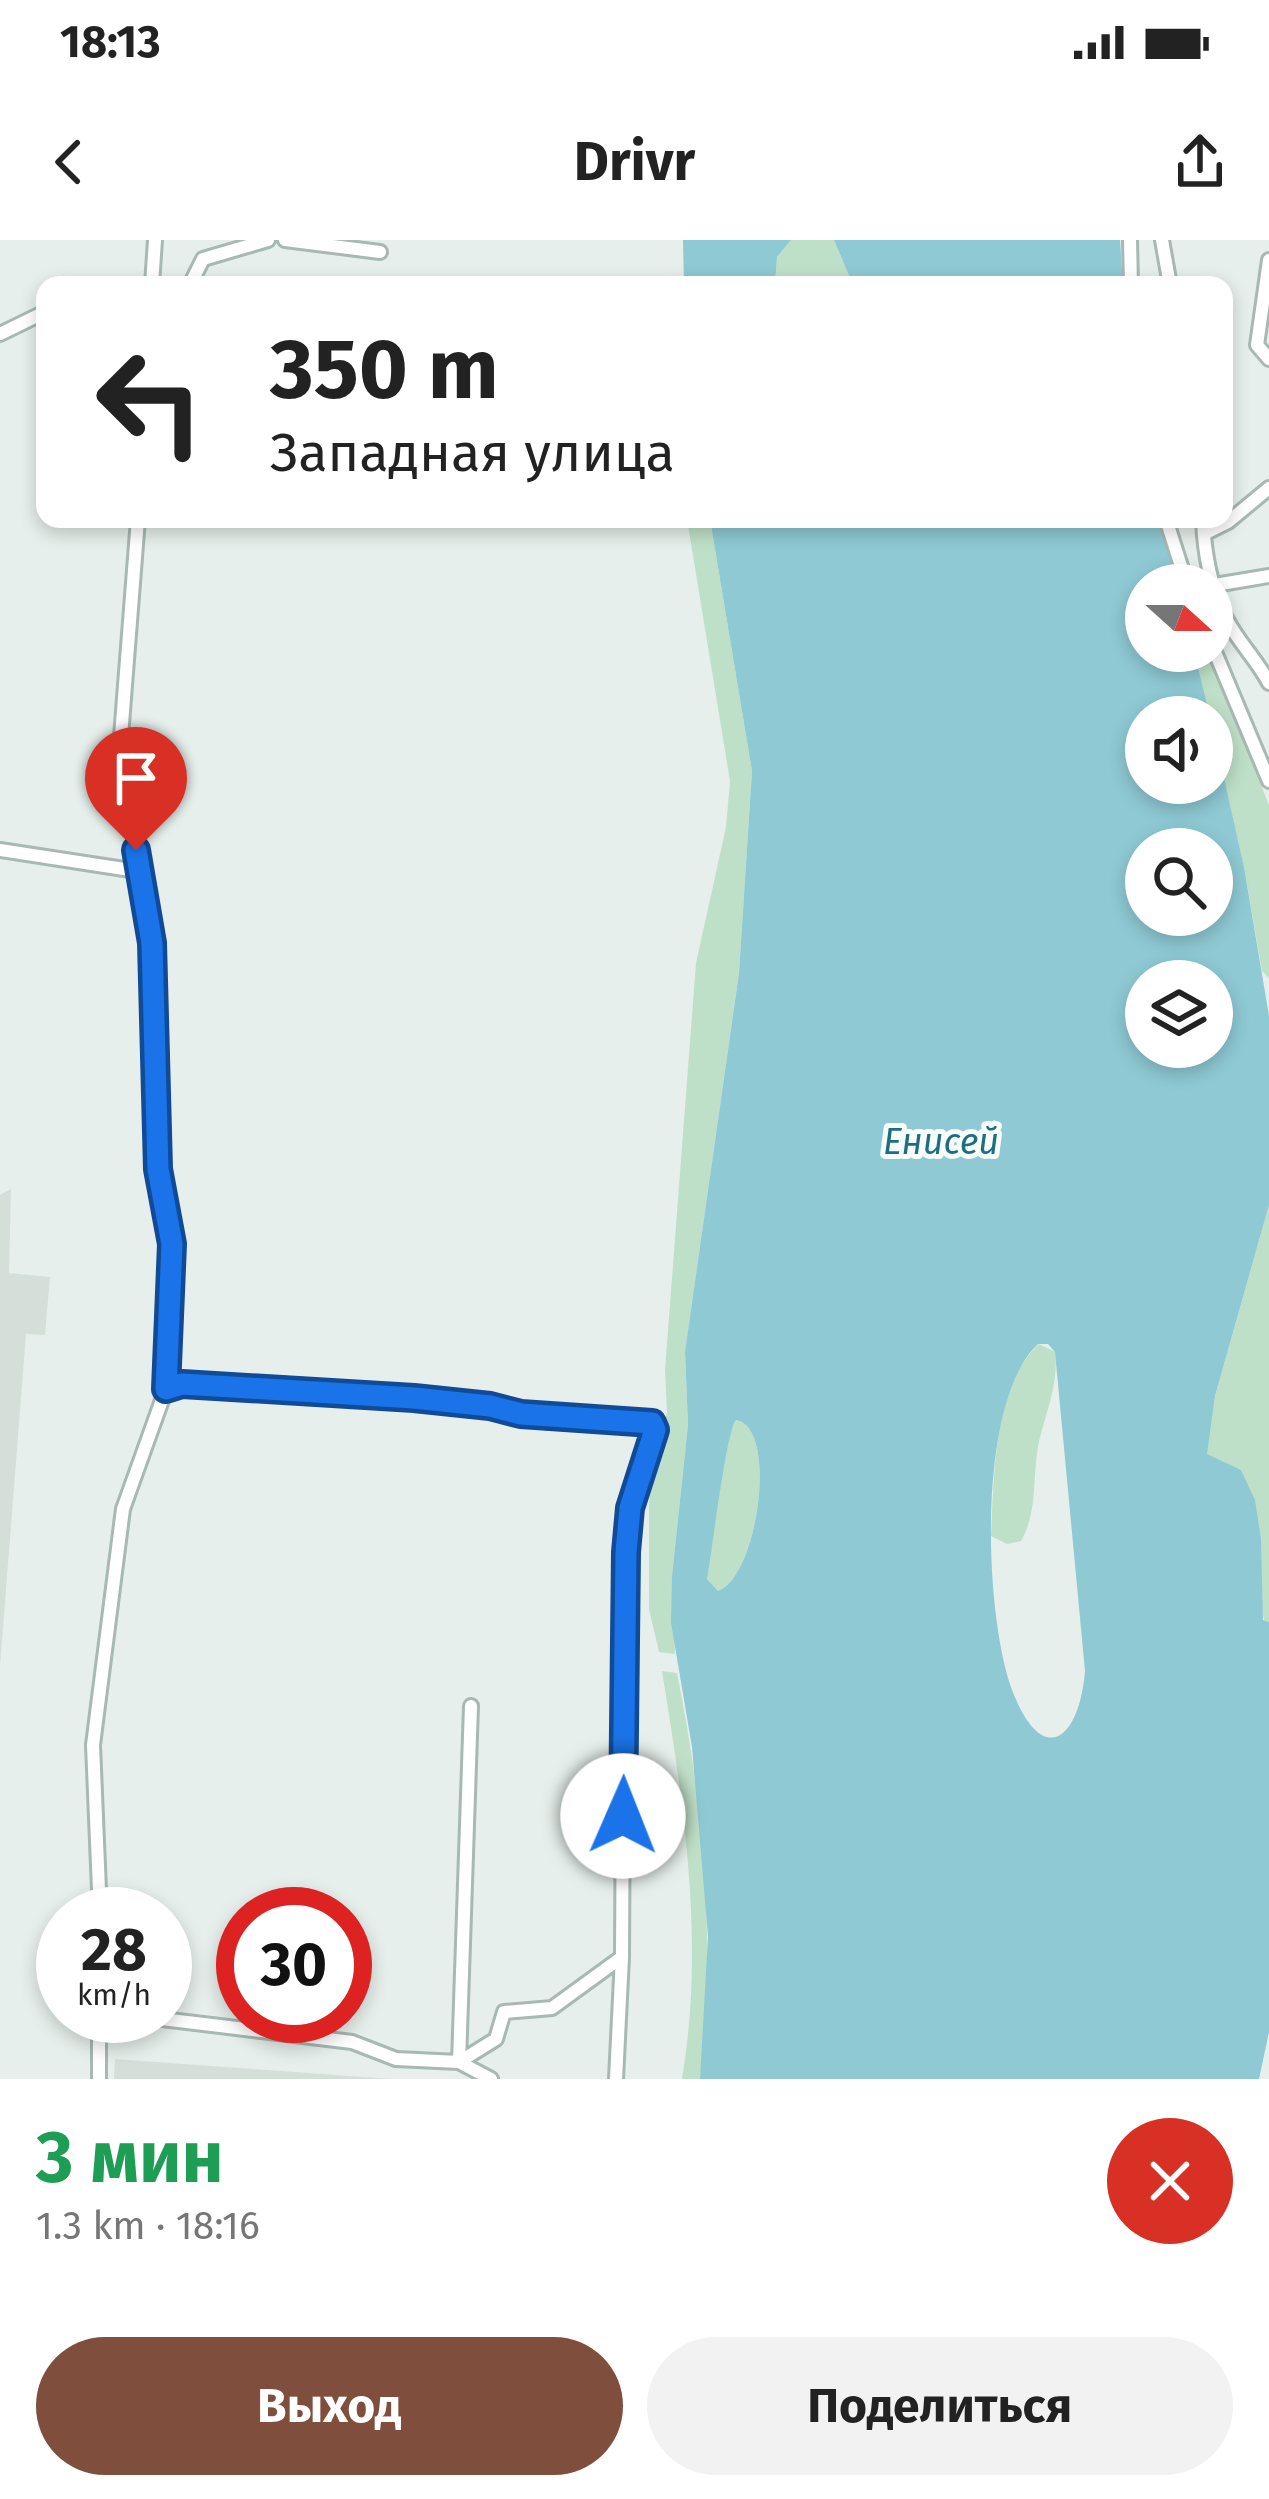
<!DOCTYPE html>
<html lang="ru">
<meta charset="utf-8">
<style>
:root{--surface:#fff;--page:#f2f2f2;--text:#222;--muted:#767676;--accent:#804e3d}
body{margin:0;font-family:"Fira Sans",sans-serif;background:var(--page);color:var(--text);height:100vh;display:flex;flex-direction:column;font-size:45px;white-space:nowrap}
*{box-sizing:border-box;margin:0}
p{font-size:39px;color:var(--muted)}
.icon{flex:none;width:66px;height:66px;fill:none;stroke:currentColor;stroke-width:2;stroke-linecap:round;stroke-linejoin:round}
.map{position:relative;height:1839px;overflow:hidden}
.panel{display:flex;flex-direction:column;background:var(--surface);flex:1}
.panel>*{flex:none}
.banner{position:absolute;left:36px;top:36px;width:1197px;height:252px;border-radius:24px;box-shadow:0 6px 18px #0003;background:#fff;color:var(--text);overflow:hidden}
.needle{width:78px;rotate:111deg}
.fabs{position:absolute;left:1125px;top:324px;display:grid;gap:24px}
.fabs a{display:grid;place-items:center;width:108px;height:108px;border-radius:50%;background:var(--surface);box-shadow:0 6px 18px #0003;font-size:60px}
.speed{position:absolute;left:36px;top:1647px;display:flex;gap:24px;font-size:60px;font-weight:700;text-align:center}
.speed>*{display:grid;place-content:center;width:156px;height:156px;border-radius:50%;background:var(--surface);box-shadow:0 6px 18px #0003;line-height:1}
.speed small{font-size:30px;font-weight:400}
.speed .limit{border:18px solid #d22;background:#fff;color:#111}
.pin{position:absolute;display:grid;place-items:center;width:102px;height:102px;color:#fff;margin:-123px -51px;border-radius:50% 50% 50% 0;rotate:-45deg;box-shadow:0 0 12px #0007}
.pin .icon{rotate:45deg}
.me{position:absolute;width:132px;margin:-66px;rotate:1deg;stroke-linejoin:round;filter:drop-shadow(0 0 9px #0008)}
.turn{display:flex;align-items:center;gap:42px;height:252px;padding:0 36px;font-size:54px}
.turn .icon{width:156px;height:156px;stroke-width:2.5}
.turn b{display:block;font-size:84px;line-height:102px}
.round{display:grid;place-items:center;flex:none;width:126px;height:126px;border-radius:63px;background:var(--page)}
.summary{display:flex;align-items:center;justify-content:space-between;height:204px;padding:0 36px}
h1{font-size:72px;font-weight:700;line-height:90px;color:#1e9e55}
.button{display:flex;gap:24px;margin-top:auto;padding:24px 36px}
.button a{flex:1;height:138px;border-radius:72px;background:var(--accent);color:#fff;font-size:48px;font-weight:700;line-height:138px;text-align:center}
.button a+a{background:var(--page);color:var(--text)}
.status{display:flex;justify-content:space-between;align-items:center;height:84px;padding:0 60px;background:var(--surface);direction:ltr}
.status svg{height:33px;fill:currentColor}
header{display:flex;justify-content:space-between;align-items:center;height:156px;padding:0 36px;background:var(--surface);font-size:54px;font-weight:700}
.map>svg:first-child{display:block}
.built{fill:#d4dfda}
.green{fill:#bfe0c8}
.water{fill:#8ec9d4;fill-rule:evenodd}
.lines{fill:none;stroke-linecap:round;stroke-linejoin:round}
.minor-casing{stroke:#a8b8b2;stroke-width:18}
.minor{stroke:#fff;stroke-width:12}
.route-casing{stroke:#114b97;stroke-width:30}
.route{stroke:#1a73e8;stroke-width:21}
.labels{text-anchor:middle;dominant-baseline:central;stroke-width:10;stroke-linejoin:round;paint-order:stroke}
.water-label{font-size:36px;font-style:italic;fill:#1c6f80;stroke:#f7fbf9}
</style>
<div class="status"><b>18:13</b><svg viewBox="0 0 49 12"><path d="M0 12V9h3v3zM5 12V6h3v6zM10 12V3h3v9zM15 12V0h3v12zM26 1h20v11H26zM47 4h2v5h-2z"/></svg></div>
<header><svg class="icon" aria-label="back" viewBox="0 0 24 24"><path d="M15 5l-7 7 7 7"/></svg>Drivr<svg class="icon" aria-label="share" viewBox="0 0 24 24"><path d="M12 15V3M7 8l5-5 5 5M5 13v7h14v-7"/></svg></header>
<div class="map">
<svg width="1269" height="1839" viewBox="0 0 1269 1839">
<rect width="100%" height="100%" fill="#e6efeb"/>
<path class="built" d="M 11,949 L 9,1033 L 50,1037 L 45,1095 L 26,1094 L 0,1426 L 0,955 Z
M 115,1819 L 335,1835 L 391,1839 L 114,1839 Z"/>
<path class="green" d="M 791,0 L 834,0 L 853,45 L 775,45 L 777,17 Z
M 687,279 L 710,279 L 752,531 L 739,733 L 685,1113 L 688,1185 L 672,1336 L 675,1414 L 659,1412 L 649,1369 L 649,1269 L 651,1219 L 667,1173 L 665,1130 L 696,723 L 726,587 L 730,541 Z
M 1194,411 L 1208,411 L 1269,565 L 1269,738 L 1262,731 L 1244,627 Z
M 1269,965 L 1269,1382 L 1264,1380 L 1241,1230 L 1206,1215 L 1215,1156 Z
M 1039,1104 L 1055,1112 C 1059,1146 1045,1173 1038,1207 C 1032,1240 1038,1271 1021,1301 L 1007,1304 L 991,1296 C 994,1238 993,1146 1039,1104 Z
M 736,1180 C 779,1187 758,1337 718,1351 L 707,1339 L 727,1200 Z
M 662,1431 L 677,1433 C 704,1567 716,1703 700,1839 L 682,1839 C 705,1702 684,1567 662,1431 Z"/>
<path class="water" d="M 683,0 L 791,0 L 777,17 L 775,45 L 684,45 Z
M 834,0 L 1120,0 L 1123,45 L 853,45 Z
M 710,279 L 1159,279 L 1177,345 L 1146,345 L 1146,411 L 1194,411 L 1210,477 L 1146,477 L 1146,543 L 1212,543 L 1212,485 L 1244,627 L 1269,776 L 1269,965 L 1215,1156 L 1207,1214 L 1241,1230 L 1255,1260 L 1261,1299 L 1263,1380 L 1269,1382 L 1269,1792 L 1259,1839 L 700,1839 L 708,1696 L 692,1507 L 671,1383 L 672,1336 L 688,1185 L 685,1112 L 739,733 L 752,531 ZM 1146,609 L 1212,609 L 1212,675 L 1146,675 ZM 1146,741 L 1212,741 L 1212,807 L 1146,807 ZM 1038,1104 L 1048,1104 L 1055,1112 L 1085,1431 C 1079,1502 1042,1528 1012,1450 C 984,1374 976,1162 1038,1104 ZM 736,1180 C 779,1187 758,1337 718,1351 L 707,1339 C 712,1313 726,1191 736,1180 Z"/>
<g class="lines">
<g class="minor-casing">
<path id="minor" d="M 285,0 L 380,12
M 1130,0 L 1131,45
M 1162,0 L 1170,45
M 1269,20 L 1257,105 L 1269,119
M 152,45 L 155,0
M 190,45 L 203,19 L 268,0
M 0,94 L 45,72
M 1166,279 L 1187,345
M 1203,279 C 1204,311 1211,352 1227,380 C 1239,403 1257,420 1269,443
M 1204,294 L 1228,282 L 1269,248
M 1215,345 L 1269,336
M 1212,405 L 1269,541
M 0,610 L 137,631
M 166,1149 L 182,1144 C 339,1152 493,1171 649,1182 L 655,1187 L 630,1268 L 624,1346 L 622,1717 L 616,1839
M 471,1466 L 459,1822 L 491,1839
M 100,1674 L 93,1505 L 123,1269 L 166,1149 L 173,1004 L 160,950 L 152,843 L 152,703 L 137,631 L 132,564 L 119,522 L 138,279
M 99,1776 L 99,1839
M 137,1776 L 352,1802 L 396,1819 L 459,1822 L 496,1799 L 504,1772 L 552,1768 L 622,1717"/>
</g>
<use href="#minor" class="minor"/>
</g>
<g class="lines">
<g class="route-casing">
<path id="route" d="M 136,610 L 152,703 L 158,929 L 172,1004 L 166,1149 L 182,1144 L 414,1158 L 490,1166 L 521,1174 L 652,1183 L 655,1190 L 630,1268 L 626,1312 L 623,1576"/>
</g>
<use href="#route" class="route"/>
</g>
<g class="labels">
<g class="water-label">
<text x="941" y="902">Енисей</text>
</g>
</g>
</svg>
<div class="fabs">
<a><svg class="needle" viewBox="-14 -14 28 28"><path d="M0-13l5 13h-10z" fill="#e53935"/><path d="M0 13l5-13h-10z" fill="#767676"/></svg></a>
<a><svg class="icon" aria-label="sound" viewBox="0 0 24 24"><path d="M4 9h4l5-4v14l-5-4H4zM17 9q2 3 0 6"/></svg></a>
<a><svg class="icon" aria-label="search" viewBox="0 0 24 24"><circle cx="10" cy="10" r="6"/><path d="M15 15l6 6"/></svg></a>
<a><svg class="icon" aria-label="layers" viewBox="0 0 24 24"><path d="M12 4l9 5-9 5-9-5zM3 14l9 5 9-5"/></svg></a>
</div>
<div class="speed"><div>28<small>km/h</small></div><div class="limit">30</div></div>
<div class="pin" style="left:136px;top:610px;background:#d93025"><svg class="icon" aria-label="arrive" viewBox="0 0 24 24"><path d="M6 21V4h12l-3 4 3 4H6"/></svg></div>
<svg class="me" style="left:623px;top:1576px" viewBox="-20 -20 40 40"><circle r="19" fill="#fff"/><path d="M0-13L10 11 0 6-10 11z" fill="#1a73e8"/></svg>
<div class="banner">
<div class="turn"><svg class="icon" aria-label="left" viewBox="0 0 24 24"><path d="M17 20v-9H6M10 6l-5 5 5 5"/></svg><div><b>350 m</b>Западная улица</div></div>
</div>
</div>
<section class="panel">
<div class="summary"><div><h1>3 мин</h1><p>1.3 km · 18:16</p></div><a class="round" style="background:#d93025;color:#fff"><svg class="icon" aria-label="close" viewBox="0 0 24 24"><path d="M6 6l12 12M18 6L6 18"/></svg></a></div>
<div class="button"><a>Выход</a><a>Поделиться</a></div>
</section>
